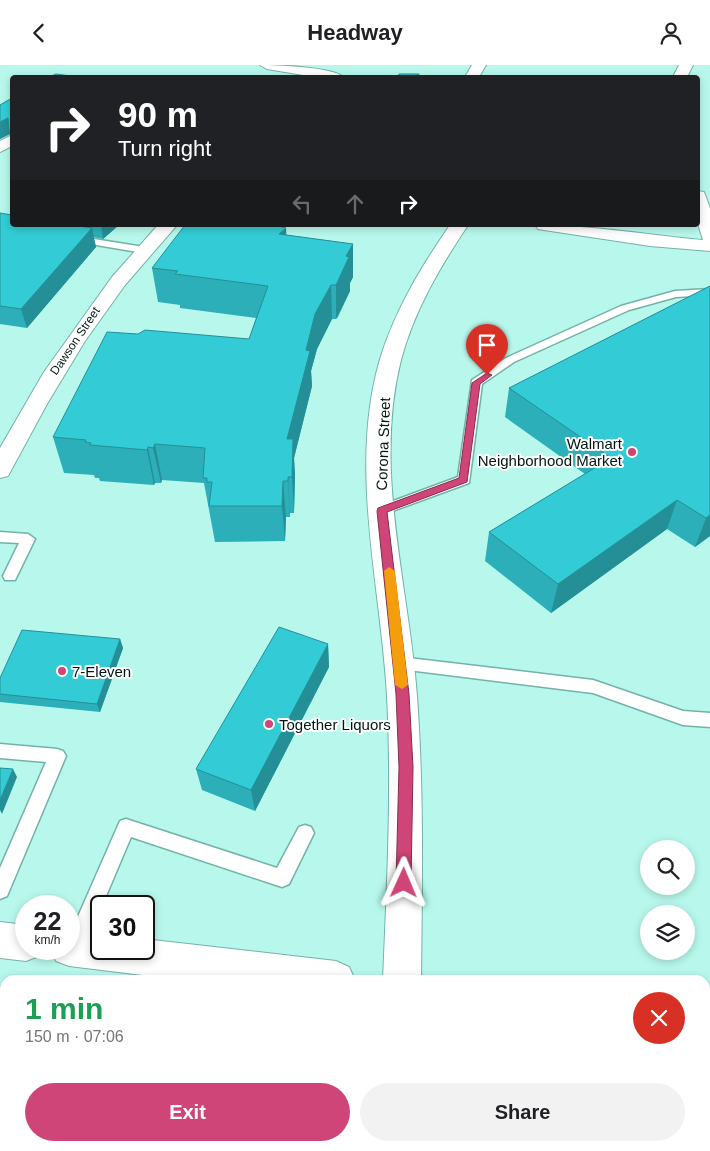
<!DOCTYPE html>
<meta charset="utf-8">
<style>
:root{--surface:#fff;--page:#f2f2f2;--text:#202124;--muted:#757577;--accent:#d04578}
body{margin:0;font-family:Helvetica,sans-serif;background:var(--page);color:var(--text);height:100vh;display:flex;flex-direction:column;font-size:19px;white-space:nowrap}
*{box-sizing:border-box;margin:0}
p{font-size:16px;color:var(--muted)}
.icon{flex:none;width:28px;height:28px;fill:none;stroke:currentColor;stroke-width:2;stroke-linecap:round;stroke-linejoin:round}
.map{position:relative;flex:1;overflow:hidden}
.drawer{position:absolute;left:0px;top:910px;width:710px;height:176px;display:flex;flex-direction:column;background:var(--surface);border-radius:15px 15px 0 0;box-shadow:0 2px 8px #0003}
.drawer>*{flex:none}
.banner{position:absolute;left:10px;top:10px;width:690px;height:152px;border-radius:5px;box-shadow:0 2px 8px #0003;background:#202124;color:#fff;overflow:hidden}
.fabs{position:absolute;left:640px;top:775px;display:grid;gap:10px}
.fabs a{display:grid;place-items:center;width:55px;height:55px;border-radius:50%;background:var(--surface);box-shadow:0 2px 8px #0003;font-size:25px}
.speed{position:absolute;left:15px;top:830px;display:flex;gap:10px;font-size:25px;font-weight:700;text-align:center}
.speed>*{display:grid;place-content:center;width:65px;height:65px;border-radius:50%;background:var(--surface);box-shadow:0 2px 8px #0003;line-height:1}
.speed small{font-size:12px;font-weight:400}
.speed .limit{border:2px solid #111;border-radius:8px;background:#fff;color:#111}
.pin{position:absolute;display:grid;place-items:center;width:42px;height:42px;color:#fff;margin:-51px -21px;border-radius:50% 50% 50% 0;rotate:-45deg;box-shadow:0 0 5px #0007}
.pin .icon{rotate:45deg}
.me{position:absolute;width:55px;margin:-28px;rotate:1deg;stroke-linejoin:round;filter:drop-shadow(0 0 4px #0008)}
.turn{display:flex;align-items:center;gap:18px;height:105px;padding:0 25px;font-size:22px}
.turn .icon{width:65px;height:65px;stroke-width:2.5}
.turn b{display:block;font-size:35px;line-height:42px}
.lanes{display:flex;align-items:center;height:48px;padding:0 25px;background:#0003;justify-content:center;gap:25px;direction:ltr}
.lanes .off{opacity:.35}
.round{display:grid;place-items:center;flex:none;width:52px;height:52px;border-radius:26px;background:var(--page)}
.overview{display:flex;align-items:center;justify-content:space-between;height:85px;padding:0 25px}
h1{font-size:30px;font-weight:700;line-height:38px;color:#1e9e55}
.primary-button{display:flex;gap:10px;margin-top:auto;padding:10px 25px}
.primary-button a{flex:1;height:58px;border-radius:30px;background:var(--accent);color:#fff;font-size:20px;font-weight:700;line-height:58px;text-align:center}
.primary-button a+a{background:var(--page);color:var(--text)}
header{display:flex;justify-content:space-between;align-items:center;height:65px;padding:0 25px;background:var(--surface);font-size:22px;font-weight:700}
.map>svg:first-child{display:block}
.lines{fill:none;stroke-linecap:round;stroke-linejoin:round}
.service-casing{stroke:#73b2a7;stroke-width:3}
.minor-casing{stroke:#73b2a7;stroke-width:2}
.secondary-casing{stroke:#73b2a7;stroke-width:2}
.service{fill:#fff;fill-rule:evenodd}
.minor{fill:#fff;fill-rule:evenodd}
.secondary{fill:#fff;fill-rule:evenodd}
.wall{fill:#2cafb8}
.shaded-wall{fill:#248f96}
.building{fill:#33ccd6;stroke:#248f96}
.route{fill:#d04578;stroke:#872d4e}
.slow{fill:#f59e0b}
.poi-dot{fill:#d04578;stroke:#fff;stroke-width:2}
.labels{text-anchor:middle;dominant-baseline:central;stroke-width:4;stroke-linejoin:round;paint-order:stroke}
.far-street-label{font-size:12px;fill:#001613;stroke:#fff}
.poi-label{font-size:15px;fill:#001613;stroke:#fff;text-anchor:start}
.street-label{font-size:15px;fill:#001613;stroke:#fff}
</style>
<header><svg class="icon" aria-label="back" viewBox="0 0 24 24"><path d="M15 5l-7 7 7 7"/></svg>Headway<svg class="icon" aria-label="person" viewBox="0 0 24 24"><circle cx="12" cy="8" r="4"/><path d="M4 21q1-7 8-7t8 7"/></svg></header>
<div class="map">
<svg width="710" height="1086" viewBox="0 0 710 1086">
<rect width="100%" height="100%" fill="#b8f8ec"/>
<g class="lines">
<g class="service-casing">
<path id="service" d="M 75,171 L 144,182 L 149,185 L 144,188 L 72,176 L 70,174 Z
M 710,224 L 710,230 L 676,232 L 629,245 L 514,297 L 482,319 L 469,418 L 387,448 L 377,448 L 375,445 L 377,442 L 458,412 L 472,315 L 506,293 L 621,241 L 675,226 Z
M 0,467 L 28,469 L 35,474 L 15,515 L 5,515 L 3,511 L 19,478 L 0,477 Z
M 400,592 L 593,615 L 683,646 L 710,648 L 710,662 L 683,660 L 593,628 L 400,604 L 394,602 L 392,598 L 394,594 Z
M 0,679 L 57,684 L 63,686 L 66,691 L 7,831 L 0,834 L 0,803 L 46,697 L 0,693 Z
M 126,754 L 277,803 L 299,762 L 305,760 L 311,762 L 314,768 L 289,819 L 282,822 L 131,772 L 81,890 L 74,893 L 67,890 L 64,884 L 69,884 L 69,872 L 120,756 Z"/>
</g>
<g class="minor-casing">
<path id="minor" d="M 260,0 C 275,0 334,2 343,12 L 315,12 L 267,4 Z
M 472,0 L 486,0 L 479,12 L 465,12 Z
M 679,0 L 693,0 L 687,12 L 673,12 Z
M 12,70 L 12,81 L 0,87 L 0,76 Z
M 698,126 L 704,127 L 710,143 L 710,186 L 650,181 L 544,165 L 538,164 L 535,160 C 592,160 647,170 703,175 L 698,159 Z
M 158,160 L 177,160 L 125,220 L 85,276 L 47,339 L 8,411 L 0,413 L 0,383 L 44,307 L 112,212 Z
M 450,160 L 468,160 C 440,202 414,246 401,295 C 373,405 409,521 417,631 C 424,726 422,820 421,915 L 383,915 C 387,820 392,725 387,631 C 381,521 348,403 380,294 C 395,245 421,202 450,160 Z
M 369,1081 L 411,1081 L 411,1086 L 369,1086 Z"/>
</g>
<g class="secondary-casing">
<path id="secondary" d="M 0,857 L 26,860 L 26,884 L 42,884 L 39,891 L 26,896 L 0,893 Z
M 69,865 L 101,869 L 101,884 L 144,884 L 144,874 L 336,896 L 349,902 L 355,915 L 183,915 L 69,901 L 56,896 L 51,884 L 69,884 Z
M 705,942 L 710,942 L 710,980 L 705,980 Z"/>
</g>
<use href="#service" class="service"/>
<use href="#minor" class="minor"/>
<use href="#secondary" class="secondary"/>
</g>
<path class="wall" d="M 12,33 L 12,78 L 10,69 L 0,74 L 0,40 Z
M 0,148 L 12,160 L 119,160 L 103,174 L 93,172 L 96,182 L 27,263 L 0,259 Z
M 287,170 L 353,179 L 353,212 L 350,218 L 350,226 L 338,252 L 336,254 L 332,254 L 317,284 L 311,306 L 312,321 L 294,393 L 295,410 L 294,448 L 290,448 L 290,452 L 286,452 L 285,476 L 215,477 L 204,418 L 162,415 L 161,418 L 155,418 L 154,420 L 100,416 L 99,413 L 95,413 L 94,410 L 64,408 L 53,372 L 249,274 L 256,253 L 180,243 L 180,240 L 158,237 L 152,203 Z
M 710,221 L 710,471 L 695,482 L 667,464 L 551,548 L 485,496 L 489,467 L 585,409 L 505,352 L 509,323 Z
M 120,574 L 123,583 L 100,647 L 0,637 L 0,613 Z
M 328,579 L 329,602 L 255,746 L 202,725 L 196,704 Z"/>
<path class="shaded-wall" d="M 8,53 L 10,69 L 0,74 L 0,57 Z
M 101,160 L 119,160 L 103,174 Z
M 92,163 L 96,182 L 27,263 L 21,244 Z
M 286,163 L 288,196 L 279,169 Z
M 353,179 L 353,212 L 350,218 L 350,226 L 336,254 L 336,220 L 346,191 Z
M 331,220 L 332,254 L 317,284 L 311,306 L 312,321 L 294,393 L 295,410 L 294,448 L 292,412 L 287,374 L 306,285 L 315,249 Z
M 155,379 L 162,415 L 161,418 L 153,383 Z
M 148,382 L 155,418 L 154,420 L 147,385 Z
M 288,412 L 290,448 L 290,452 L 288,416 Z
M 283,416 L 286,452 L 285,476 L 282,441 Z
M 677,435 L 667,464 L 551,548 L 558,519 Z
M 710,450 L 710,471 L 695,482 L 706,453 Z
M 120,574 L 123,583 L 100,647 L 97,639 Z
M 328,579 L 329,602 L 255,746 L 251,725 Z
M 13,704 L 17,712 L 2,749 L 0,745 L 0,735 Z
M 241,1081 L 249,1081 L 248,1086 L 241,1085 Z"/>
<path class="building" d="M 56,9 L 78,12 L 49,12 Z
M 399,9 L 419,9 L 418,12 L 398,12 Z
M 12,33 L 12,67 L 9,66 L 8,53 L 0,57 L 0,40 Z
M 0,148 L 12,150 L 12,160 L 72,160 L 92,163 L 21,244 L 0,241 Z
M 185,160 L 275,160 L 286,163 L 279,169 L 353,179 L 346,191 L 349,192 L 337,218 L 336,220 L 331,220 L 315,249 L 306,285 L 310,286 L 287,374 L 293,374 L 292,412 L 288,412 L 288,416 L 283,416 L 282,441 L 209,441 L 212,417 L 207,417 L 207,413 L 203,413 L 205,383 L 155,379 L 153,383 L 148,382 L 147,385 L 90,380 L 91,378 L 85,377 L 86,375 L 53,372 L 107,267 L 138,269 L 145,265 L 249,274 L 268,221 L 175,209 L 178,206 L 152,203 Z
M 710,221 L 710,450 L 706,453 L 677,435 L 558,519 L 489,467 L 611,393 L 509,323 Z
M 279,562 L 328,579 L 251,725 L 196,704 Z
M 22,565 L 120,574 L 97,639 L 0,629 L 0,613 Z
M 0,703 L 13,704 L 0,735 Z
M 0,1030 L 5,1031 L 5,1081 L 241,1081 L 241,1085 L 249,1086 L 0,1086 Z"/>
<path class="route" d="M 487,308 L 492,310 L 480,319 L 467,417 L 387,447 L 409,629 L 413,702 L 411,818 L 409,823 L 404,825 L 399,823 L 396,818 L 399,702 L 396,629 L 377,446 L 378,443 L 459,413 L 472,318 Z"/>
<path class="slow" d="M 389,502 L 395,506 L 408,620 L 402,624 L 395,620 L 384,506 Z"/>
<g class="poi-dot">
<circle cx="632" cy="387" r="5"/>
<circle cx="62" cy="606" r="5"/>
<circle cx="269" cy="659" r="5"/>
</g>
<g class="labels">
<g class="far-street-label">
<text transform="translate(75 276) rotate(-56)">Dawson Street</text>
</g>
<g class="poi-label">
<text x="622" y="378" text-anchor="end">Walmart<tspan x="622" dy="17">Neighborhood Market</tspan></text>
<text x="72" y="606">7-Eleven</text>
<text x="279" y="659">Together Liquors</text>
</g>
<g class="street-label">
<text transform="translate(383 379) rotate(-88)">Corona Street</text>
</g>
</g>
</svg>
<div class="fabs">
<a><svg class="icon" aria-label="search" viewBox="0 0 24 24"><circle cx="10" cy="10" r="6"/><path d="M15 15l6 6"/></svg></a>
<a><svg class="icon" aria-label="layers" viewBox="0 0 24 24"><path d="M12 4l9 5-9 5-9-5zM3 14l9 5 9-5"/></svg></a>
</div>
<div class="speed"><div>22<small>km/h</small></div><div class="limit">30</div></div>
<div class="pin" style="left:487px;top:310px;background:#d93025"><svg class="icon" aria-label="arrive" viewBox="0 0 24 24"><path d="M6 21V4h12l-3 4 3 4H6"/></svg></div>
<svg class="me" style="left:404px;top:818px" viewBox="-20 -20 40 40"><path d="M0-17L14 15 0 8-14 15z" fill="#d04578" stroke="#fff" stroke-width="4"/></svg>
<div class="banner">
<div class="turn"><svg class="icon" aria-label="right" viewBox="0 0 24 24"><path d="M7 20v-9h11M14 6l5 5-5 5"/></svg><div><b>90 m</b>Turn right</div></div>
<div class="lanes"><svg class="icon off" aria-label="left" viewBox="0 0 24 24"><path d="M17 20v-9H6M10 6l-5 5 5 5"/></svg><svg class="icon off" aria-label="ahead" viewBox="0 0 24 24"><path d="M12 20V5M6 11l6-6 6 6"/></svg><svg class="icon" aria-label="right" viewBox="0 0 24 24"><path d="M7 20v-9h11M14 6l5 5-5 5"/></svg></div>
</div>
<section class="drawer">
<div class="overview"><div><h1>1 min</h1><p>150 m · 07:06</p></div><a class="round" style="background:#d93025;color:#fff"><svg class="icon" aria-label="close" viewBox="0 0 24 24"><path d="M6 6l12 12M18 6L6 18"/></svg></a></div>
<div class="primary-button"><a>Exit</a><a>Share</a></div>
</section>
</div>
